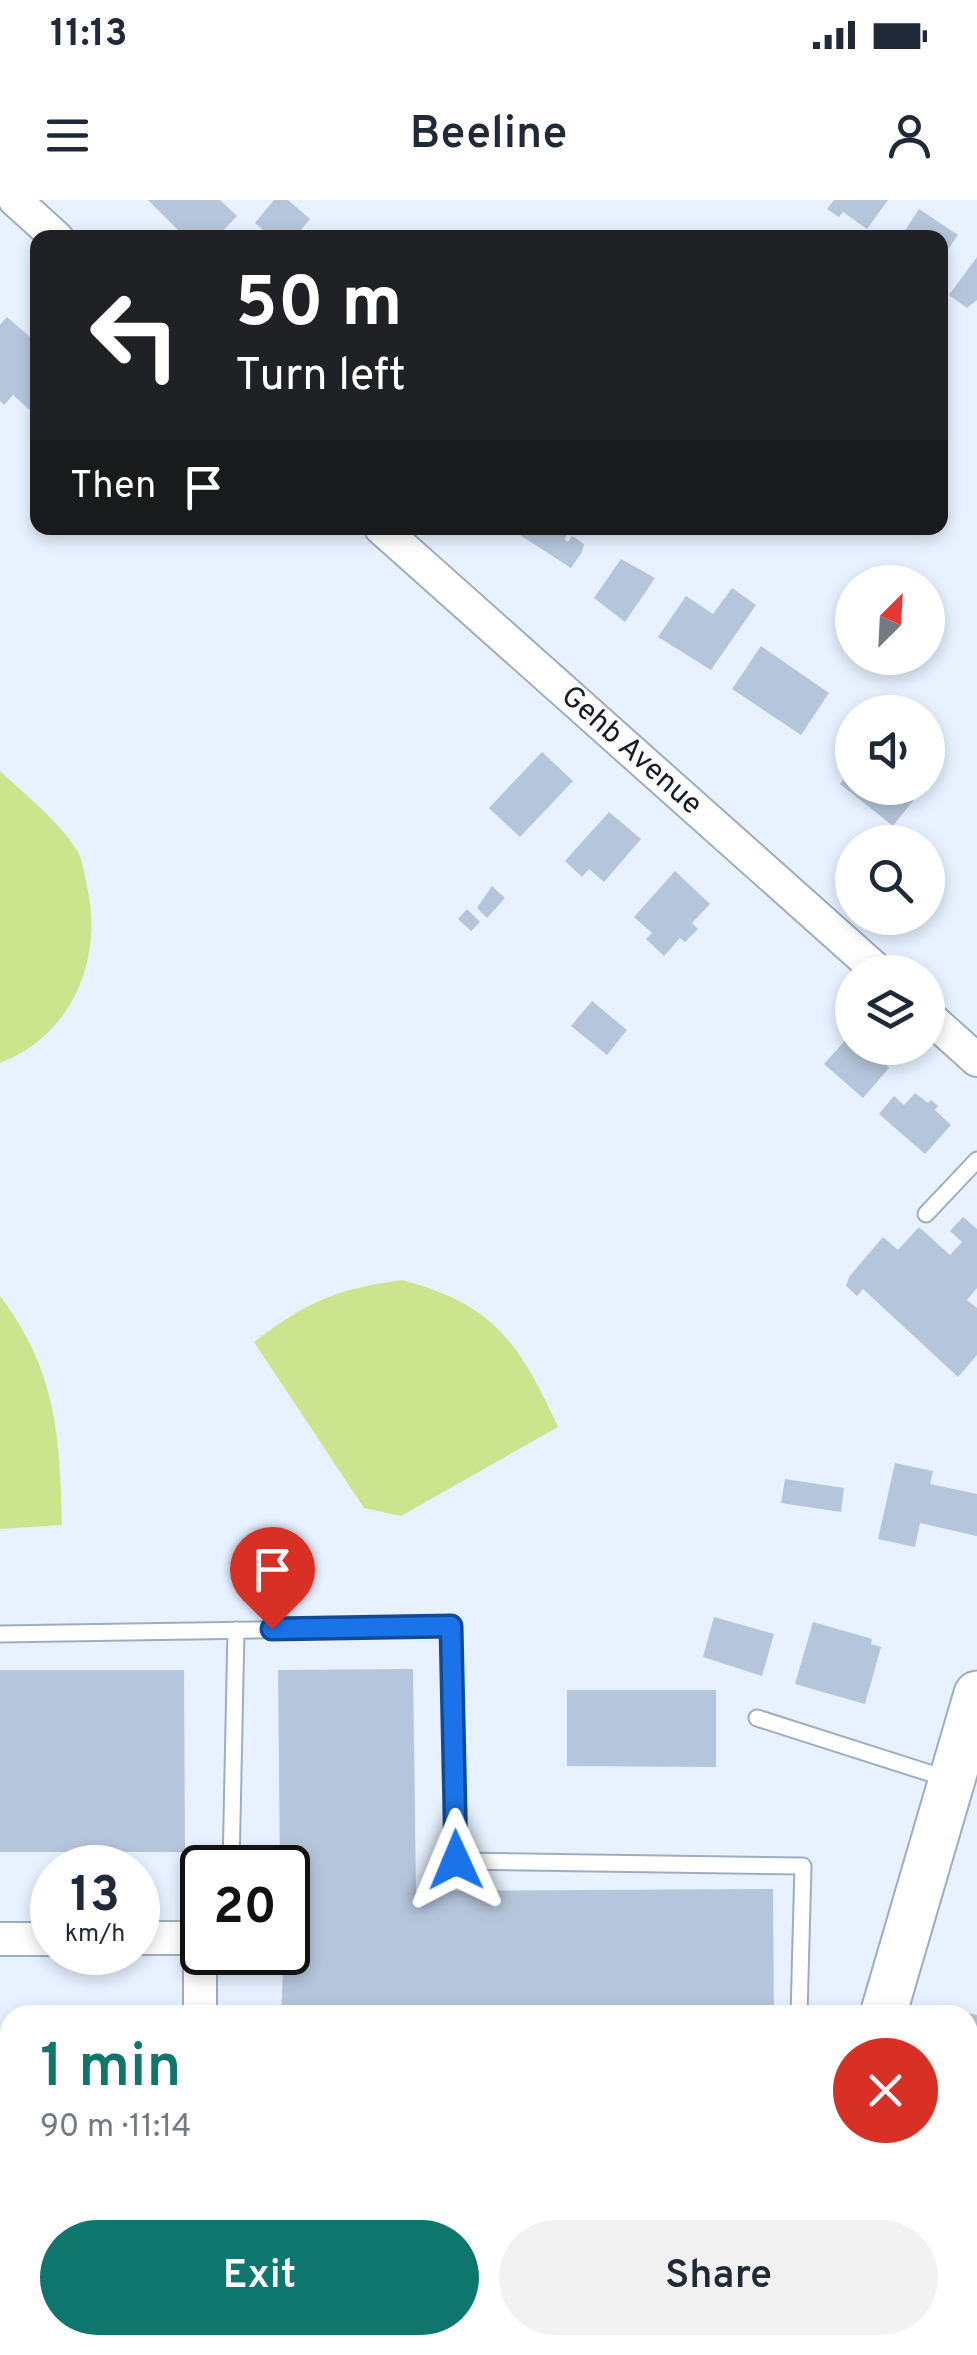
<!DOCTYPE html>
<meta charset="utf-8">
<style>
:root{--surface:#fff;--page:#f2f2f3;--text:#1f2937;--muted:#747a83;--accent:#0f766e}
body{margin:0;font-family:Overpass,sans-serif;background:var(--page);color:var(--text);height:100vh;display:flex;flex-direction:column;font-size:38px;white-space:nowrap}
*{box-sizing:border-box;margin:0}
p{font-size:32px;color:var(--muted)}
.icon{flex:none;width:55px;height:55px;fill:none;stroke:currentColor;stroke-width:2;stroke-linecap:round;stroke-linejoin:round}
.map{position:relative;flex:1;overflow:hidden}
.details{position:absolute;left:0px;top:1805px;width:978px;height:350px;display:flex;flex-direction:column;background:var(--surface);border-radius:30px 30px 0 0;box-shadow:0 5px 15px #0003}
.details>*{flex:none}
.guide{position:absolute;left:30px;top:30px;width:918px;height:305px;border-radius:20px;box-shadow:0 5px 15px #0003;background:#202124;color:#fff;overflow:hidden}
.needle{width:65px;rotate:24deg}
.fabs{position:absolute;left:835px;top:365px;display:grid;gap:20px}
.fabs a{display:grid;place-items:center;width:110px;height:110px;border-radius:50%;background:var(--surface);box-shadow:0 5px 15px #0003;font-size:50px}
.speed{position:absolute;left:30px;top:1645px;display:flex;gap:20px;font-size:50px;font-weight:700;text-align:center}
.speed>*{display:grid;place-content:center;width:130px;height:130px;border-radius:50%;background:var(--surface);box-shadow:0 5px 15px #0003;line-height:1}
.speed small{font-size:25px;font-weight:400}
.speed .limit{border:5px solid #111;border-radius:15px;background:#fff;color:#111}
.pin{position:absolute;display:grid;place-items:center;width:85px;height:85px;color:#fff;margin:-102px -42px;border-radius:50% 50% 50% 0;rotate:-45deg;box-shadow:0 0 10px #0007}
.pin .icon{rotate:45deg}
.me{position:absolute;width:110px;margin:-55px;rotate:359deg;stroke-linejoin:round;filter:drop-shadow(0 0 8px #0008)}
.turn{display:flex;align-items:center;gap:35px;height:210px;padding:0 40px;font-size:45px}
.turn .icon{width:130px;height:130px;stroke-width:2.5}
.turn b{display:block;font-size:70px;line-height:85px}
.then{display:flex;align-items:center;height:95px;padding:0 40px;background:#0003;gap:20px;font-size:38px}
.round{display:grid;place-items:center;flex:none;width:105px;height:105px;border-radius:52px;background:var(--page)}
.headline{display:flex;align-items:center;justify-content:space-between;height:170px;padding:0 40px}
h1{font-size:60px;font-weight:600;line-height:75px;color:var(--accent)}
.cta{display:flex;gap:20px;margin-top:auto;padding:20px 40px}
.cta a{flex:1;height:115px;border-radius:60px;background:var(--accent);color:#fff;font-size:40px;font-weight:600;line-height:115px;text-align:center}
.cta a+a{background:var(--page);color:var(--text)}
.status{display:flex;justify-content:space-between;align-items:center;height:70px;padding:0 50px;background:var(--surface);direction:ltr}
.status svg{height:28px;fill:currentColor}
header{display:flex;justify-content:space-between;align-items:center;height:130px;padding:0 40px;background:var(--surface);font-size:45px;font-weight:600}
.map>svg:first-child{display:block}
.green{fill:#cde48f}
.building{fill:#b5c5db}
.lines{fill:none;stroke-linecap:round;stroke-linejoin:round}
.lane-casing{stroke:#9dadc2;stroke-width:19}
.street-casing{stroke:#9dadc2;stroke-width:36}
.secondary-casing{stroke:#9dadc2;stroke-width:49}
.lane{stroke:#fff;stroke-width:15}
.street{stroke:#fff;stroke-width:32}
.secondary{stroke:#fff;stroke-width:45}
.route-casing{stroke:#114b97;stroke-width:25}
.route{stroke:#1a73e8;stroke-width:18}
.labels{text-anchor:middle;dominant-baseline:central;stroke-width:9;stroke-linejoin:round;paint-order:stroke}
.street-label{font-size:30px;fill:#151b23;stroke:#fff}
</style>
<div class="status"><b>11:13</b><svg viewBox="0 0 49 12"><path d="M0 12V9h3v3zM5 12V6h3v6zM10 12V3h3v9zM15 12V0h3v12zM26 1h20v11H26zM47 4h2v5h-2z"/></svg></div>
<header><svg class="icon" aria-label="menu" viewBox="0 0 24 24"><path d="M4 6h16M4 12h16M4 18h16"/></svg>Beeline<svg class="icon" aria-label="person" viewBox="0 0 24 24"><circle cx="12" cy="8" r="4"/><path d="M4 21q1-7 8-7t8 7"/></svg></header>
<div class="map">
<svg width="977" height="2155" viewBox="0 0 977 2155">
<rect width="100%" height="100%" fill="#e7f1ff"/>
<path class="green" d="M 0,571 C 25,595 57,619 76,649 C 83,659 84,674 87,686 C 104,760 71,836 0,863 Z
M 402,1080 C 494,1104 520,1144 558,1227 L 401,1316 L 364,1308 L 254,1142 C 309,1101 333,1090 402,1080 Z
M 0,1096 C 56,1170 60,1235 62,1325 L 0,1329 Z"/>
<path class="building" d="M 148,0 L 220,0 L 237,16 L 216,38 L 186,38 Z
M 274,0 L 288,0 L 310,19 L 294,38 L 272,38 L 255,23 Z
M 834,0 L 888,0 L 867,29 L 843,12 L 839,17 L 827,9 Z
M 919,9 L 958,35 L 940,61 L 940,38 L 900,38 Z
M 977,57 L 977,100 L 967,108 L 949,95 Z
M 7,117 L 38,144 L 38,205 L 32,212 L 13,195 L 4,205 L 0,201 L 0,125 Z
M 525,328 L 572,328 L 564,339 L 568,342 L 572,336 L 584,344 L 582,352 L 571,368 L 520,335 Z
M 621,359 L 655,378 L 625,422 L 594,398 Z
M 732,388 L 756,405 L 711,470 L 658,437 L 686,396 L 713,414 Z
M 761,446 L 829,493 L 801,535 L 732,489 Z
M 542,552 L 573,581 L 520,637 L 489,608 Z
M 852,569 L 852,588 L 923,588 L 893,626 L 840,584 Z
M 609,612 L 641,639 L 604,682 L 589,669 L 582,677 L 565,661 Z
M 675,671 L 710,704 L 692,723 L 698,729 L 685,742 L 680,738 L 664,756 L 646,739 L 652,733 L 634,717 Z
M 492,686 L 505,698 L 487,718 L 477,708 Z
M 467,709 L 480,722 L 471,731 L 458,719 Z
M 592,801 L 627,830 L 607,855 L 571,826 Z
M 850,835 L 852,848 L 869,848 L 889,868 L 863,898 L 824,864 Z
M 915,893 L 928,903 L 931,900 L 938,906 L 935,910 L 951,925 L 925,954 L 879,914 L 894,896 L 904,905 Z
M 963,1017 L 977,1029 L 977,1088 L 967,1100 L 977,1108 L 977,1155 L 958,1177 L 863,1089 L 857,1096 L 846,1086 L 849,1077 L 883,1037 L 898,1050 L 919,1027 L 950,1055 L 962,1042 L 950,1031 Z
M 895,1263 L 933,1271 L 930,1284 L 977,1294 L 977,1336 L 920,1323 L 915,1347 L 878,1339 Z
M 785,1279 L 844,1288 L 841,1312 L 781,1303 Z
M 714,1417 L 774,1434 L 762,1476 L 703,1457 Z
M 813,1422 L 872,1439 L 871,1444 L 881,1447 L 865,1504 L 795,1484 Z
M 413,1469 L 416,1691 L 773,1689 L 774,1815 L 281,1815 L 288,1668 L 280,1668 L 278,1470 Z
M 0,1470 L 184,1470 L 185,1652 L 0,1652 Z
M 567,1490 L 716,1490 L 716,1567 L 567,1566 Z
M 968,1813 L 977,1815 L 977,1956 L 968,1954 Z
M 0,1839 L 10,1839 L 10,2140 L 0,2140 Z
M 221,2145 L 637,2145 L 637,2155 L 221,2155 Z"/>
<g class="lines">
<g class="lane-casing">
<path id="lane" d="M 926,1014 L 977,960
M 0,1434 L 451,1427 L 456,1661 L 803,1666 L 799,1815
M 757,1518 L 948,1579
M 231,1668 L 236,1430
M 908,2145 L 942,2155
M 190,2155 L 190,2145"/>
</g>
<g class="street-casing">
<g id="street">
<path d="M 15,0 L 57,38"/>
<path id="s1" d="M 381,328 L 879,772"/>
<path d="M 928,816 L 977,860"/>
<path d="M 138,1738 L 200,1738 L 200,1815"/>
<path d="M 0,1739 L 52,1739"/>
</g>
</g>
<g class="secondary-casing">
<path id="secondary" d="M 883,1815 L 977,1494
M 814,2155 L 815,2145"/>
</g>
<use href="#lane" class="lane"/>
<use href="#street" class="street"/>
<use href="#secondary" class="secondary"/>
</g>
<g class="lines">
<g class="route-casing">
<path id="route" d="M 272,1429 L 451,1426 L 456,1660"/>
</g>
<use href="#route" class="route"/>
</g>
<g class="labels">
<g class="street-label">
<text stroke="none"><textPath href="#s1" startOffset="335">Gehb Avenue</textPath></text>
</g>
</g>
</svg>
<div class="fabs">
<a><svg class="needle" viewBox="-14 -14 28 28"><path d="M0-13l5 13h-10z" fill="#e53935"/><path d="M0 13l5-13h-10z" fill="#747a83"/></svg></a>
<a><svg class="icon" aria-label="sound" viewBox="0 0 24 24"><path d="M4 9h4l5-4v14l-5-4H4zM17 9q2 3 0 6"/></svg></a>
<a><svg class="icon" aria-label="search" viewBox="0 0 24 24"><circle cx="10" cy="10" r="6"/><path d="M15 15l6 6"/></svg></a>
<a><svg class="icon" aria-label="layers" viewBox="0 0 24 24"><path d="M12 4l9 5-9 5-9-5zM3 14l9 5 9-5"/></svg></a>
</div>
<div class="speed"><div>13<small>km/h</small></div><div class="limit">20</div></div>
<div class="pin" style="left:272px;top:1429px;background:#d93025"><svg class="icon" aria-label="arrive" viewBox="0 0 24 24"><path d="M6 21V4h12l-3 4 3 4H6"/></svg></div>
<svg class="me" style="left:456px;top:1660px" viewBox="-20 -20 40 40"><path d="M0-17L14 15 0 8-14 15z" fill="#1a73e8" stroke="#fff" stroke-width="4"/></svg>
<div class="guide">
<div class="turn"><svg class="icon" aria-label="left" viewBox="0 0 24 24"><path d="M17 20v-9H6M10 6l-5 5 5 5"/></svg><div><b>50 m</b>Turn left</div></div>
<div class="then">Then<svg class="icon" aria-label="arrive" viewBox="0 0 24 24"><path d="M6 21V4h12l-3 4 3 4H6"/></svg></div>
</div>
<section class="details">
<div class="headline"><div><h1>1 min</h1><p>90 m · 11:14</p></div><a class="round" style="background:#d93025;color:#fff"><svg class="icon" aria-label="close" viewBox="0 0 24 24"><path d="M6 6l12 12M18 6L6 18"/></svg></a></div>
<div class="cta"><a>Exit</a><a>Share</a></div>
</section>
</div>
